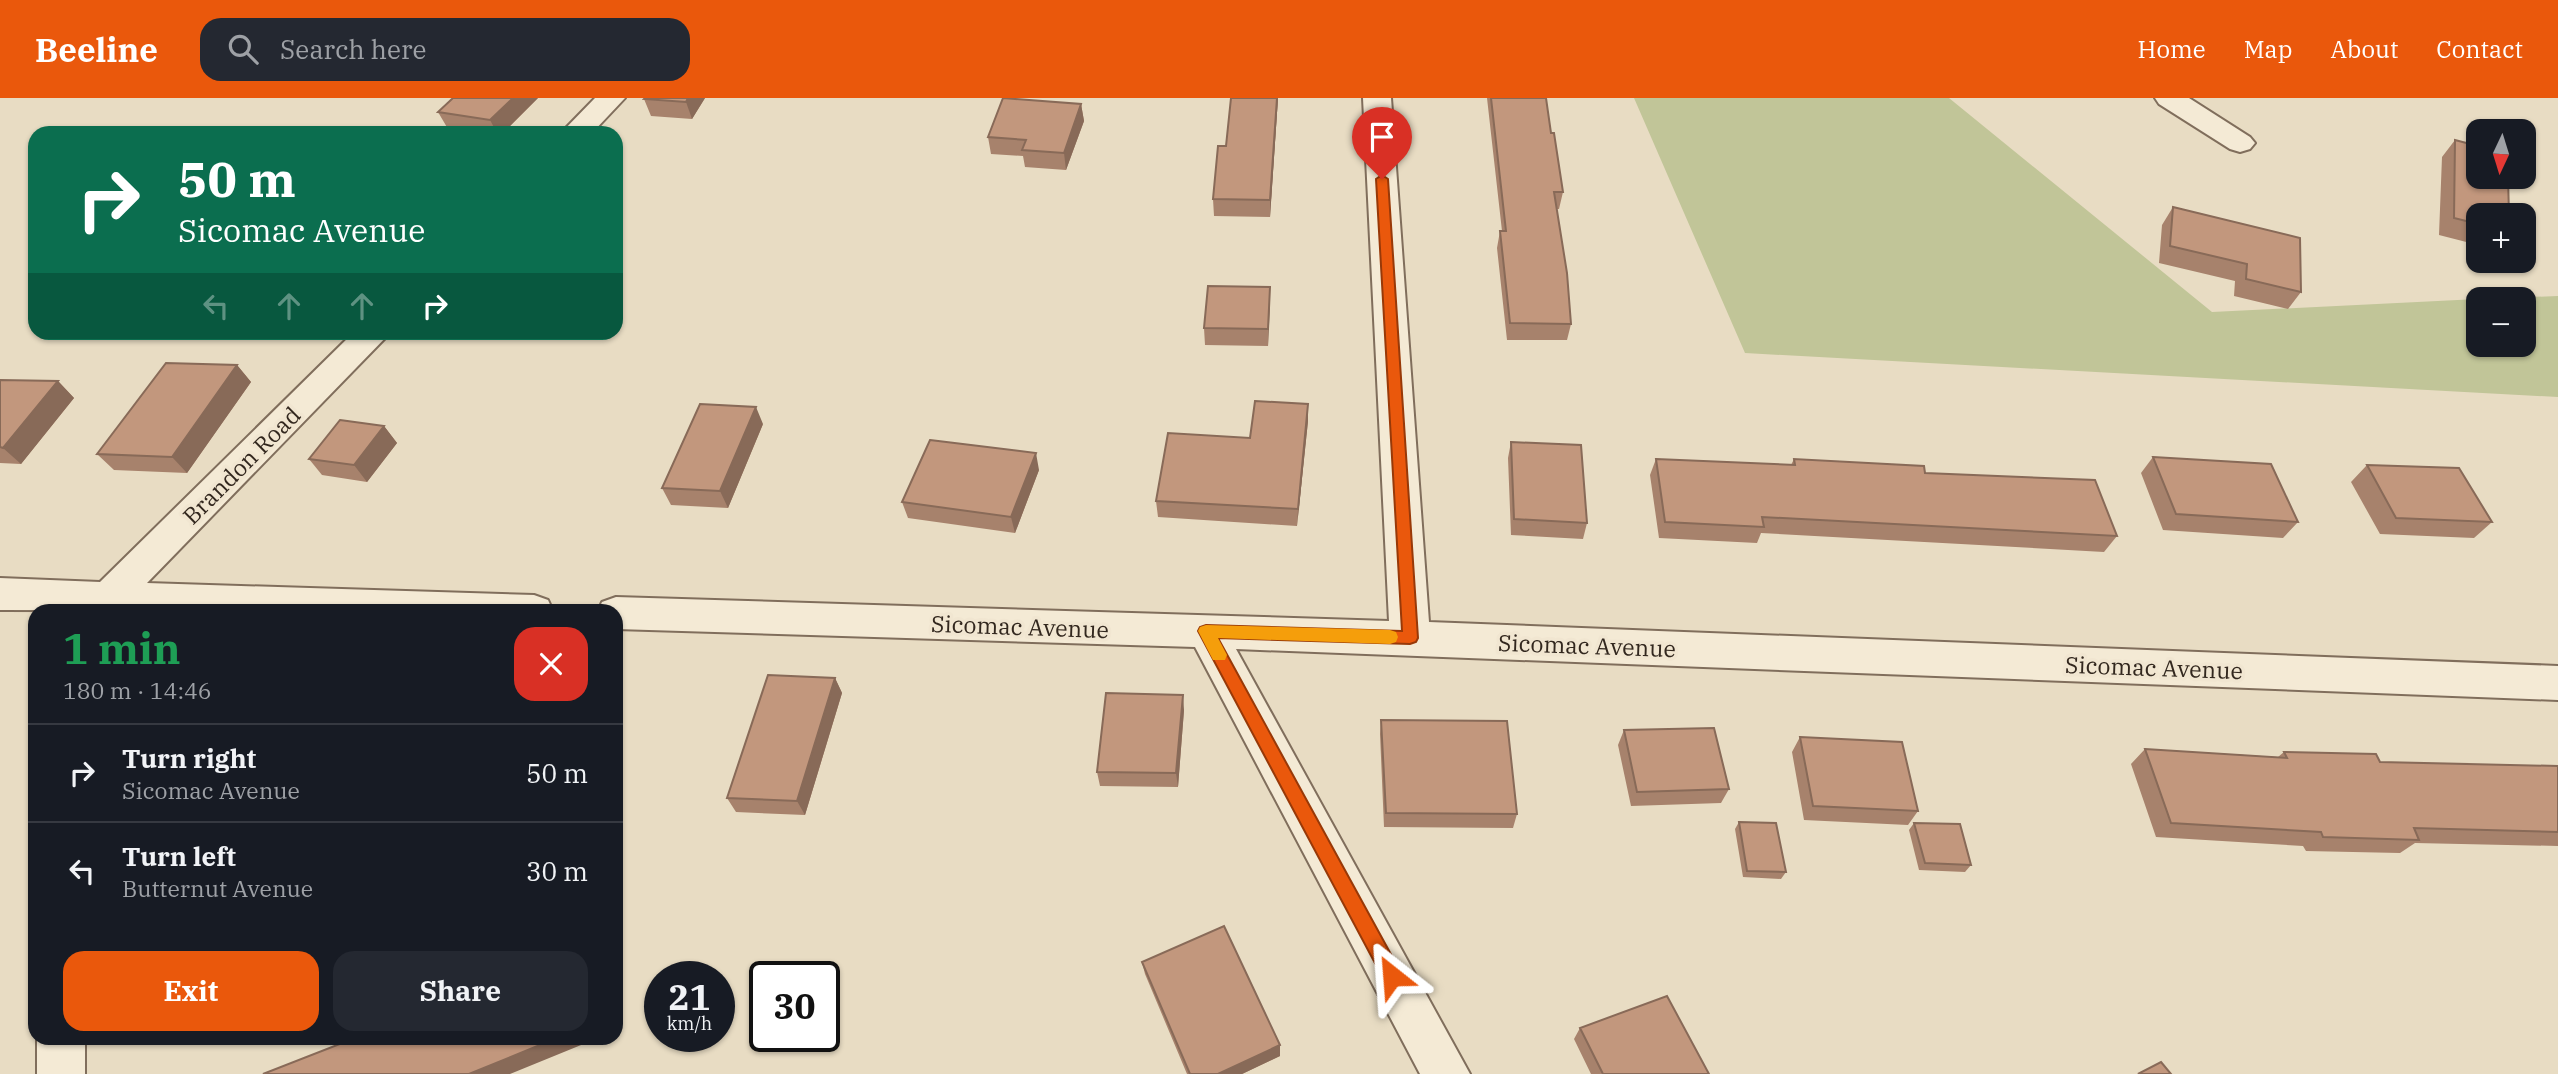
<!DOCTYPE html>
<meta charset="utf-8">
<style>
:root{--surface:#171b24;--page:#242831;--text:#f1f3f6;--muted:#9ea1a6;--line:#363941;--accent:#ea580c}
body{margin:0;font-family:"IBM Plex Serif",serif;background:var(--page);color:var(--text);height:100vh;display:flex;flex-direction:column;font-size:26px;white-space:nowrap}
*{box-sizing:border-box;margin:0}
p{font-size:23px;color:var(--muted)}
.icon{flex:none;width:38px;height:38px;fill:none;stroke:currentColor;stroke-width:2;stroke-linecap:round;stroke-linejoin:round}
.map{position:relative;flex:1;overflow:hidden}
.drawer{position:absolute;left:28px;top:506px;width:595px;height:441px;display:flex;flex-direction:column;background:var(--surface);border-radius:21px;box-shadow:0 2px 5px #0004}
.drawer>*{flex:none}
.banner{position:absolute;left:28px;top:28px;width:595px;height:214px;border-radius:21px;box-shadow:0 2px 5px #0004;background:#0b6e4f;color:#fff;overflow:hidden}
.needle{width:46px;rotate:184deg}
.buttons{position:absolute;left:2466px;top:21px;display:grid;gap:14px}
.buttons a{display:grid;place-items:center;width:70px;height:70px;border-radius:14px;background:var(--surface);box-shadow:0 2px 5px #0004;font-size:35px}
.speed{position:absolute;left:644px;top:863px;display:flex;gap:14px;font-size:35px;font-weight:700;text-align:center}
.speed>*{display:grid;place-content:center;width:91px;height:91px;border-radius:50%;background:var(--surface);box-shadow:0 2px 5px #0004;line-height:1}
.speed small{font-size:18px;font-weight:400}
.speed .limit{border:4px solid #111;border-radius:10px;background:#fff;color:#111}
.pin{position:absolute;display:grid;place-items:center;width:60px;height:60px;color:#fff;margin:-72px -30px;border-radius:50% 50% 50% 0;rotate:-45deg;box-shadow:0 0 7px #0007}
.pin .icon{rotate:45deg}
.me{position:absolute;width:77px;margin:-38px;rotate:332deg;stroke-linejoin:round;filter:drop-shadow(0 0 5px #0008)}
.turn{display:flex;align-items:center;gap:24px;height:147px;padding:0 35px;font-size:32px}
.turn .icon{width:91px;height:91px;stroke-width:2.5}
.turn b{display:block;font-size:49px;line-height:60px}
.lanes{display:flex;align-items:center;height:66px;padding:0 35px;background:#0003;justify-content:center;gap:35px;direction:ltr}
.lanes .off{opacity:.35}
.round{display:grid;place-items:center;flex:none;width:74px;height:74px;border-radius:21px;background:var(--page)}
.summary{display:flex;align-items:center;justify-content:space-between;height:119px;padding:0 35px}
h1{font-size:42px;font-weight:700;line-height:52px;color:#1e9e55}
.cta{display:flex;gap:14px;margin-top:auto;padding:14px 35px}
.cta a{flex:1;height:80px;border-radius:21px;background:var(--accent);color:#fff;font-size:28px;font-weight:700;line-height:80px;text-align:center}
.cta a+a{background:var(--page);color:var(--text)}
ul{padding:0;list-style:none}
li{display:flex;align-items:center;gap:21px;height:98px;padding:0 35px;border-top:2px solid var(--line)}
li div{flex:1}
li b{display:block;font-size:26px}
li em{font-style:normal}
header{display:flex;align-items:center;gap:42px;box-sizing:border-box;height:98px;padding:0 35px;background:var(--accent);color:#fff}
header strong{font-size:33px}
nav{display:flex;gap:38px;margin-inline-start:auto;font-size:24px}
.search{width:490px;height:63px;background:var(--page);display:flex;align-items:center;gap:18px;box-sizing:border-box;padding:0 24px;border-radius:21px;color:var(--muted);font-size:26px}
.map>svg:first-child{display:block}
.green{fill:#c1c598}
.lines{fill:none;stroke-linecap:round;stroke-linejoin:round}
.street-casing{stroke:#806e5c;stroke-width:4}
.street{fill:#f4ead5;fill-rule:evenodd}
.wall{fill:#a7826c}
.shaded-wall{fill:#886a58}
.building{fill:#c2977d;stroke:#886a58;stroke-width:2}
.route{fill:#ea580c;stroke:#983908;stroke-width:2}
.slow{fill:#f59e0b}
.labels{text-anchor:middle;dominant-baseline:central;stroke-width:7;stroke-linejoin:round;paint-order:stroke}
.street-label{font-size:23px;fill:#32271e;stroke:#f1e6d1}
</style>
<header>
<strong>Beeline</strong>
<div class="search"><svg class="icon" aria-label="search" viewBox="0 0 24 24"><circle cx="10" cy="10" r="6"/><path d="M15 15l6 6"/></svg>Search here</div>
<nav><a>Home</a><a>Map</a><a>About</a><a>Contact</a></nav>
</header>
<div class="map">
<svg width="2558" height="976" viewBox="0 0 2558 976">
<rect width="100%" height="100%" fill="#e8dcc3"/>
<path class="green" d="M 1634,0 L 1949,0 L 2212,214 L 2478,201 L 2478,247 L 2524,247 L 2524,201 L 2481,201 L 2558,198 L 2558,299 L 1745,255 Z"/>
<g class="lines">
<g class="street-casing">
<path id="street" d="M 595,0 L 625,0 L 592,35 L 561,35 Z
M 1363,0 L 1391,0 L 1429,524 L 2558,568 L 2558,602 L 1236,551 L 1470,976 L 1420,976 L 1195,549 L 616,531 L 616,513 L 598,513 L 602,504 L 616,499 L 1389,523 Z
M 2155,0 L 2189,0 L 2250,39 L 2255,45 L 2250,51 L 2240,54 L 2230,51 L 2159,6 Z
M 354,234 L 391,234 L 147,485 L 534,497 L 548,502 L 553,513 L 0,512 L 0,480 L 100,484 Z
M 37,940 L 85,940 L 85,976 L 37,976 Z"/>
</g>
<use href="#street" class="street"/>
</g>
<path class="wall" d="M 538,0 L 503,35 L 474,35 L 448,31 L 438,14 Z
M 645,0 L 705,0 L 692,21 L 651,18 L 644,1 Z
M 1231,0 L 1278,0 L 1270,119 L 1214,118 L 1213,101 L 1226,48 Z
M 1487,0 L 1546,0 L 1551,35 L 1563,94 L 1559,111 L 1557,111 L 1571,226 L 1567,242 L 1507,242 L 1497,150 L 1500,133 L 1502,133 Z
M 1081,6 L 1084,23 L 1066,72 L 1025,69 L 1023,58 L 991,56 L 988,39 Z
M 2455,42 L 2478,117 L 2478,147 L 2439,137 L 2442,59 Z
M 2173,109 L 2301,194 L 2288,211 L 2234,198 L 2235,183 L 2159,165 L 2162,127 Z
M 1270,189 L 1268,248 L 1205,247 L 1204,230 Z
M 237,267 L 251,284 L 187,375 L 114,372 L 97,356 Z
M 0,282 L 58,283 L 74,300 L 21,366 L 0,365 Z
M 1308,323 L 1297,428 L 1158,419 L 1156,403 L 1250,340 Z
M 763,326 L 728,410 L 671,407 L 662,390 Z
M 384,328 L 397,345 L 367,384 L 322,377 L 309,361 Z
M 1511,344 L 1587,425 L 1583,441 L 1511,437 L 1508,360 Z
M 2153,359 L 2298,424 L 2283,440 L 2163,432 L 2141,375 Z
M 1656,361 L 1791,367 L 1794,361 L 1925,375 L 2117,438 L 2104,454 L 1761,435 L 1757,445 L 1659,440 L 1650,377 Z
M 2367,367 L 2492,424 L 2474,440 L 2380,436 L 2351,384 Z
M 1039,372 L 1015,435 L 908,420 L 902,404 Z
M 835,580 L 842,595 L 805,717 L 736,714 L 727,700 Z
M 1184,612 L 1178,689 L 1100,688 L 1097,674 Z
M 1381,622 L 1517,716 L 1513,730 L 1384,729 L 1380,636 Z
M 1624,632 L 1729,691 L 1721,705 L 1631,708 L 1618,647 Z
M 1800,639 L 1918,713 L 1908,727 L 1804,722 L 1792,654 Z
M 2145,651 L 2278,659 L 2284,654 L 2380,664 L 2558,668 L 2558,748 L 2415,745 L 2400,755 L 2306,753 L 2303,748 L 2156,739 L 2131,666 Z
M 1739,724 L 1786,774 L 1781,781 L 1743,779 L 1735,731 Z
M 1914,725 L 1971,767 L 1965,774 L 1919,772 L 1909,732 Z
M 1142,864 L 1280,958 L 1242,976 L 1187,976 L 1145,876 Z
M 1580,930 L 1709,976 L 1591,976 L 1574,941 Z"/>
<path class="shaded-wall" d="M 513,0 L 538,0 L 503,35 L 497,35 L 490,22 Z
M 688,0 L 705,0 L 692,21 L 686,4 Z
M 1277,0 L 1278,0 L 1270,119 L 1270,102 Z
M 1081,6 L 1084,23 L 1066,72 L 1064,55 Z
M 1270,189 L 1270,206 L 1268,248 L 1268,231 Z
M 237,267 L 251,284 L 187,375 L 172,359 Z
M 58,283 L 74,300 L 21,366 L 3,350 Z
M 1308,306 L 1308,323 L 1297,428 L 1298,411 Z
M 756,309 L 763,326 L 728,410 L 720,393 Z
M 384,328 L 397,345 L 367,384 L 354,367 Z
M 1036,355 L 1039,372 L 1015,435 L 1011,419 Z
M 835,580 L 842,595 L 805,717 L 797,703 Z
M 1183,597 L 1184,612 L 1178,689 L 1176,675 Z
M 557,940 L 585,940 L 586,945 L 510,976 L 469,976 Z
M 1280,947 L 1280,958 L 1242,976 L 1218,976 Z"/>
<path class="building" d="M 453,0 L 513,0 L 490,22 L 438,14 Z
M 645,0 L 688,0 L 686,4 L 644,1 Z
M 1003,0 L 1081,6 L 1064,55 L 1022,52 L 1026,42 L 988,39 Z
M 1231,0 L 1277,0 L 1270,102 L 1213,101 L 1218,48 L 1226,48 Z
M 1491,0 L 1546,0 L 1551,35 L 1554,35 L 1563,94 L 1554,94 L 1567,175 L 1571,226 L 1510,225 L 1500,133 L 1506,133 Z
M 2455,42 L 2478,48 L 2478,79 L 2508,79 L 2509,117 L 2478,117 L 2478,126 L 2454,120 Z
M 2173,109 L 2300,140 L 2301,194 L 2246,181 L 2247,166 L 2170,148 Z
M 1208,188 L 1270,189 L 1268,231 L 1204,230 Z
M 166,265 L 237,267 L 172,359 L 97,356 Z
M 0,282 L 58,283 L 3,350 L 0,349 Z
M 1255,303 L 1308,306 L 1298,411 L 1156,403 L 1168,335 L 1250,340 Z
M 700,306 L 756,309 L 720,393 L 662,390 Z
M 340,322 L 384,328 L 354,367 L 309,361 Z
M 930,342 L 1036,355 L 1011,419 L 902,404 Z
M 1511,344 L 1581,347 L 1587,425 L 1514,421 Z
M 2153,359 L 2271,366 L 2298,424 L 2176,416 Z
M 1656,361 L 1795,367 L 1794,361 L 1924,368 L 1925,375 L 2095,382 L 2117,438 L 1762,419 L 1764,429 L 1665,424 Z
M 2367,367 L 2459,370 L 2492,424 L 2396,420 Z
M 768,577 L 835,580 L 797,703 L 727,700 Z
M 1106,595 L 1183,597 L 1176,675 L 1097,674 Z
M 1381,622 L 1507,623 L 1517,716 L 1386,715 Z
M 1714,630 L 1729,691 L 1637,694 L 1624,632 Z
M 1800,639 L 1902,644 L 1918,713 L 1813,708 Z
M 2145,651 L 2287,660 L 2284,654 L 2376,656 L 2380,664 L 2558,668 L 2558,734 L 2414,730 L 2419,742 L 2323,739 L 2321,734 L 2171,725 Z
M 1739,724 L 1776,725 L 1786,774 L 1747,773 Z
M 1914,725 L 1960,726 L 1971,767 L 1925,765 Z
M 1224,828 L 1280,947 L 1218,976 L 1190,976 L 1142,864 Z
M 1667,898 L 1709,976 L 1603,976 L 1580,930 Z
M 355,940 L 557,940 L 469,976 L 263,976 Z
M 2161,964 L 2171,976 L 2138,976 Z"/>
<path class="route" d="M 1382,77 L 1388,81 L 1418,540 L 1416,544 L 1410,546 L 1218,540 L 1399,871 L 1402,878 L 1399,884 L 1392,887 L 1385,884 L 1198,533 L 1200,529 L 1206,527 L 1402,533 L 1376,81 Z"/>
<path class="slow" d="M 1206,527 L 1390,532 L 1396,534 L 1398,539 L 1396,544 L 1390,546 L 1218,540 L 1227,557 L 1225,562 L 1213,562 L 1198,533 L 1200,529 Z"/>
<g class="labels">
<g class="street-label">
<text transform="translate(241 367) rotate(-45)">Brandon Road</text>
<text transform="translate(1020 528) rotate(2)">Sicomac Avenue</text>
<text transform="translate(1587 547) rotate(2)">Sicomac Avenue</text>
<text transform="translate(2154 569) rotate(2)">Sicomac Avenue</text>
</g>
</g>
</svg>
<div class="buttons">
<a><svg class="needle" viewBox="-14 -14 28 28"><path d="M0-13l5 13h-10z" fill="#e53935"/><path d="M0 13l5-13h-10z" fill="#9ea1a6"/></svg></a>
<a>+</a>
<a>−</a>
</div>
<div class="speed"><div>21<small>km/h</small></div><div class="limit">30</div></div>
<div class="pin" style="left:1382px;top:81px;background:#d93025"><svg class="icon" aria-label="arrive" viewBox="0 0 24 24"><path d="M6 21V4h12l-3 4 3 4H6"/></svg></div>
<svg class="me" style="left:1392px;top:878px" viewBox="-20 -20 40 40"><path d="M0-17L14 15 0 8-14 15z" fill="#ea580c" stroke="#fff" stroke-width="4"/></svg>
<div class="banner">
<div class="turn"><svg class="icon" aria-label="right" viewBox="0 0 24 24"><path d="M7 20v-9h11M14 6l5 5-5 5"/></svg><div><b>50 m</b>Sicomac Avenue</div></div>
<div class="lanes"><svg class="icon off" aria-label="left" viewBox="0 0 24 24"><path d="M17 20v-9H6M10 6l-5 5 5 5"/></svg><svg class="icon off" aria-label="ahead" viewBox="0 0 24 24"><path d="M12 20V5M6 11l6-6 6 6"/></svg><svg class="icon off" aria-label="ahead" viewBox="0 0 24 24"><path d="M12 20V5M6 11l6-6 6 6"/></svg><svg class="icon" aria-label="right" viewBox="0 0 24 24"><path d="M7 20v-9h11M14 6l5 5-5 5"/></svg></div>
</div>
<section class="drawer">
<div class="summary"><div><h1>1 min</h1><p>180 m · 14:46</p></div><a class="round" style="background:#d93025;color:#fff"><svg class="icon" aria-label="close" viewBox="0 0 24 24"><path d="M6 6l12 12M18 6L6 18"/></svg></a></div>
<ul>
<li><svg class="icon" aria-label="right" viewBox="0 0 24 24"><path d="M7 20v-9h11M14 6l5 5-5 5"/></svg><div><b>Turn right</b><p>Sicomac Avenue</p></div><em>50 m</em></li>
<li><svg class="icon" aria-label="left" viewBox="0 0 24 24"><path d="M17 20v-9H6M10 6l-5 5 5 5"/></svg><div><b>Turn left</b><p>Butternut Avenue</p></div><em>30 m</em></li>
</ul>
<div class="cta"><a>Exit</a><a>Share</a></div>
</section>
</div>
